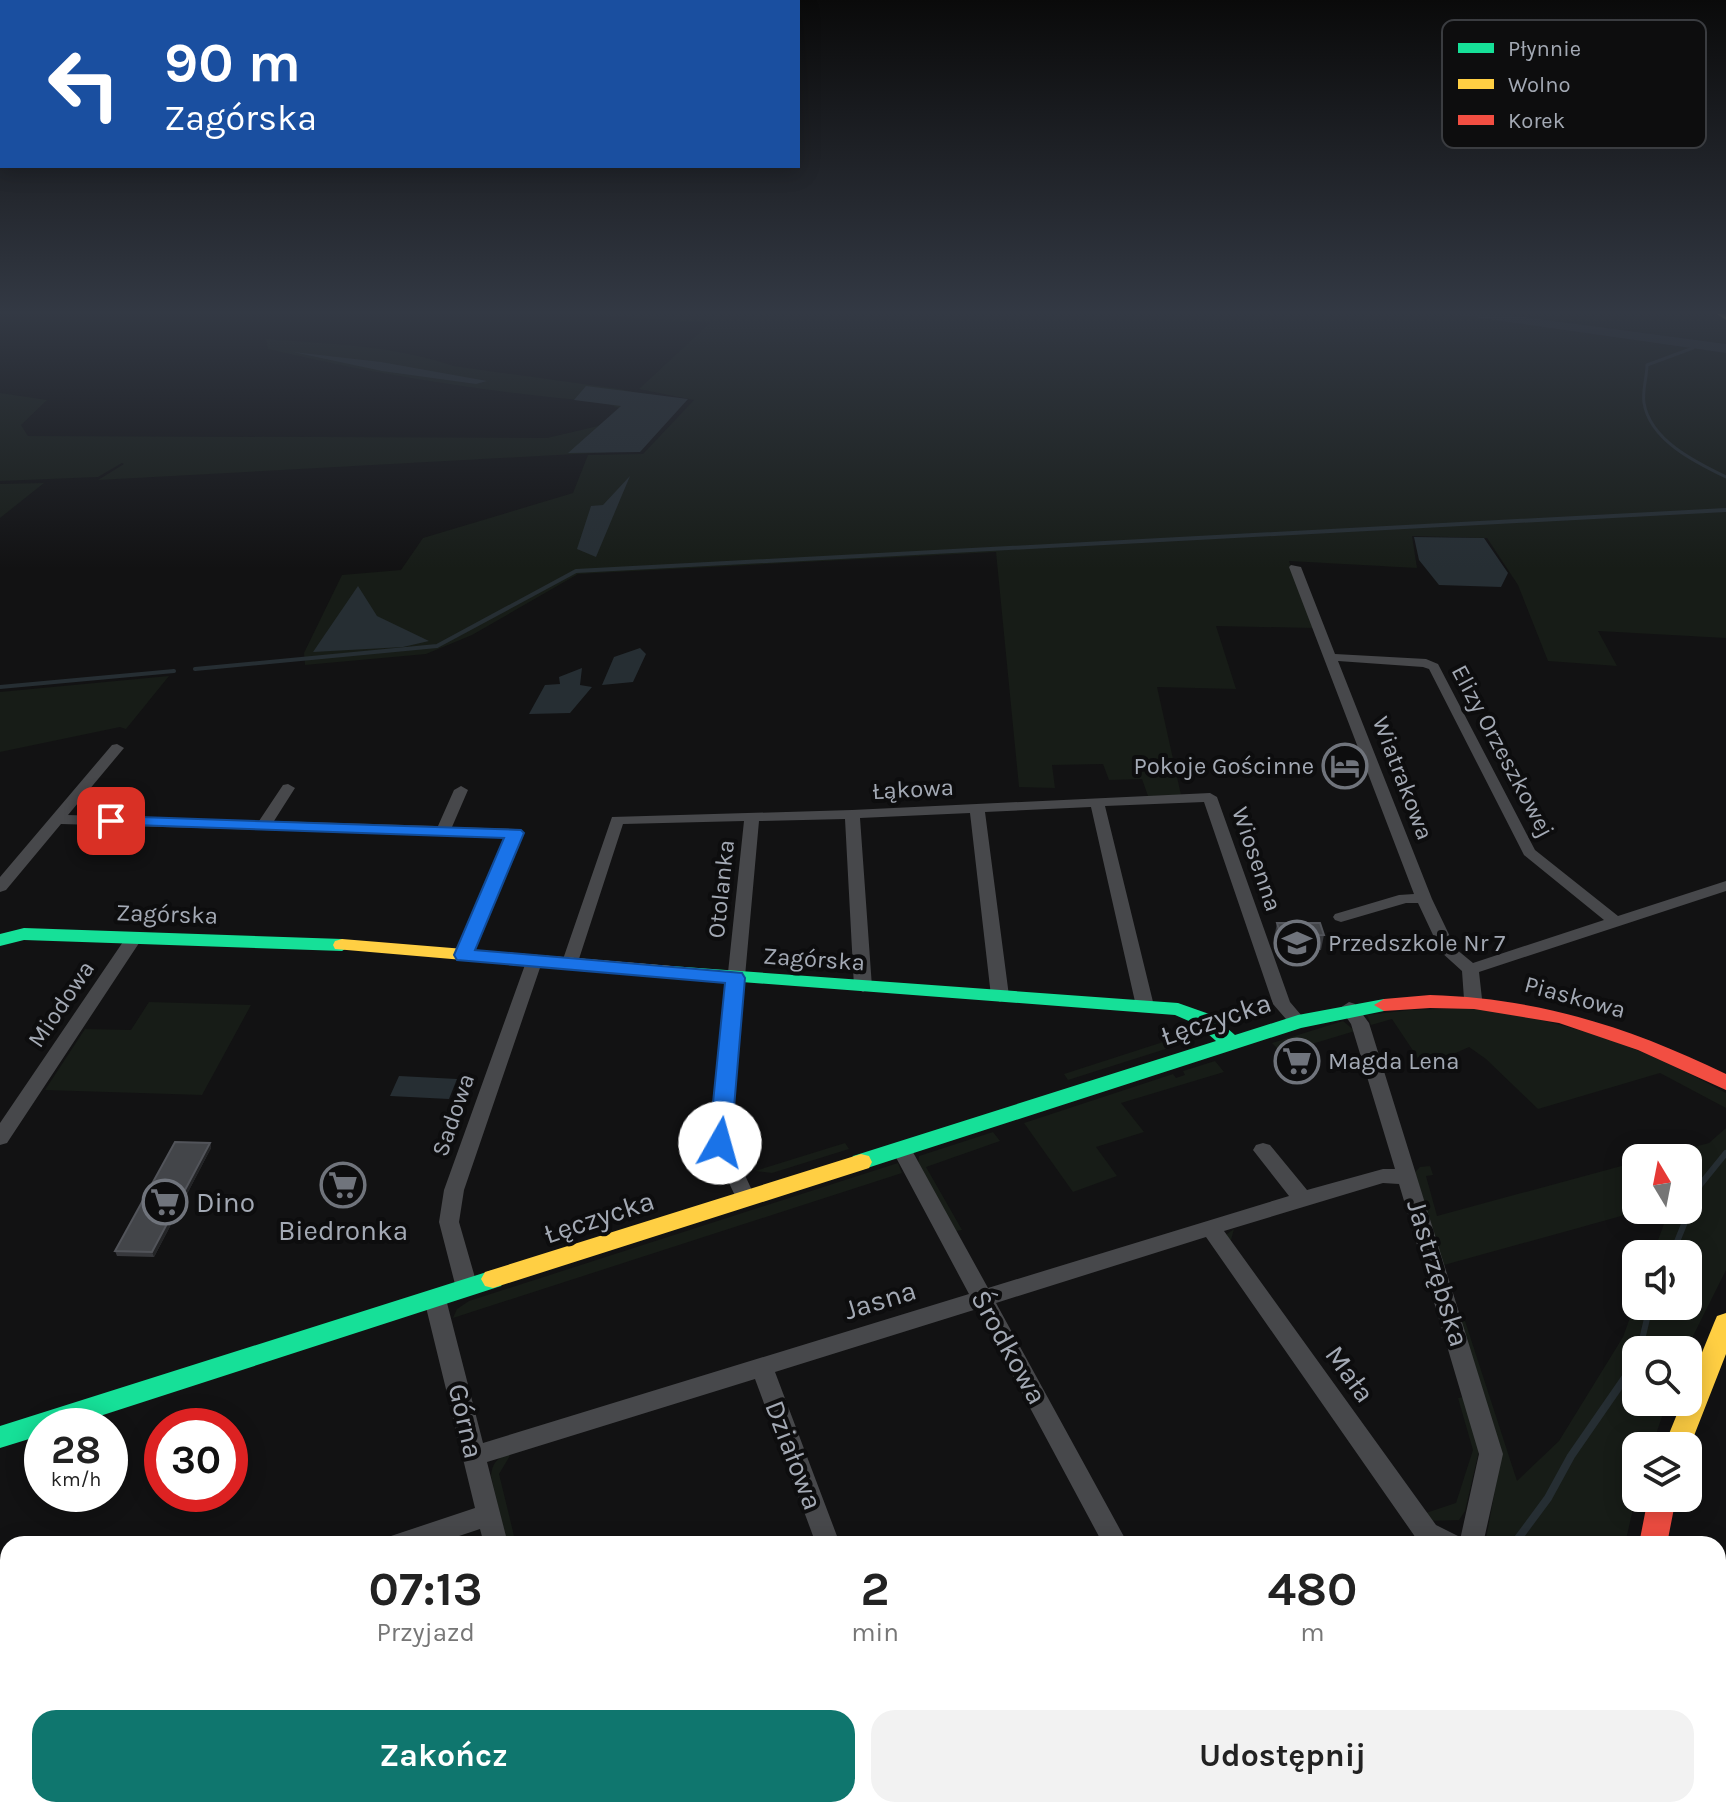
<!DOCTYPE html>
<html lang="pl">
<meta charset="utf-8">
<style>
:root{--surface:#fff;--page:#f2f2f2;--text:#222;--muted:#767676;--accent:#0f766e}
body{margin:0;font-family:Karla,sans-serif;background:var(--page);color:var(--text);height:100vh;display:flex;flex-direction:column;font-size:30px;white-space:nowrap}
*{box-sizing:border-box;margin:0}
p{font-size:26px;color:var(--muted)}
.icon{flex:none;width:44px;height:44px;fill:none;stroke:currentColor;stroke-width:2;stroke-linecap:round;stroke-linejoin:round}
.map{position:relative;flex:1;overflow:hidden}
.drawer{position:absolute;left:0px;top:1536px;width:1726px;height:282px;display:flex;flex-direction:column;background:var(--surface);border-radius:24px 24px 0 0;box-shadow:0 4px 20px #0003}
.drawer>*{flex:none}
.hud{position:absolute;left:0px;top:0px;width:800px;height:168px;box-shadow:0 4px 20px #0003;background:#1a4fa0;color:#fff;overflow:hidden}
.needle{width:52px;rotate:350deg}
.fabs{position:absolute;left:1622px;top:1144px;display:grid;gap:16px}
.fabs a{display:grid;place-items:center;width:80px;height:80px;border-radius:16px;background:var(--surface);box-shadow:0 4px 20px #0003;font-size:40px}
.speed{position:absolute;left:24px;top:1408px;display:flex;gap:16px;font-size:40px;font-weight:700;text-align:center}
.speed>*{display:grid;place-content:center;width:104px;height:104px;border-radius:50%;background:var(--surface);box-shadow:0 4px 20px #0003;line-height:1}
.speed small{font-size:20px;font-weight:400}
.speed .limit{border:12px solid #d22;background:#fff;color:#111}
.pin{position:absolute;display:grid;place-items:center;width:68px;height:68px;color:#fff;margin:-34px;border-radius:16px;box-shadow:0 4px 12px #0006}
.me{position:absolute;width:88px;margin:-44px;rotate:7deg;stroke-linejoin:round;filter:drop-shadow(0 0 6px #0008)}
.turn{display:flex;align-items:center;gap:28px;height:168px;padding:0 32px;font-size:36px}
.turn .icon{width:104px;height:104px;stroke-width:2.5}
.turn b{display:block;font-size:56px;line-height:68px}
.eta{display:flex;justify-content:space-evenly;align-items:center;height:136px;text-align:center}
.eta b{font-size:48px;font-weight:700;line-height:56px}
.button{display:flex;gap:16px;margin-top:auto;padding:16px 32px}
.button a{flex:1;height:92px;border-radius:24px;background:var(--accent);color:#fff;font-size:32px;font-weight:700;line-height:92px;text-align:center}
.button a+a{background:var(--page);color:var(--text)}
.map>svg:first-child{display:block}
.green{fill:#171c17}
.water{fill:#262e33}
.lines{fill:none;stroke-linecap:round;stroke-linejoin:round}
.stream-far3{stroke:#262e33;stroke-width:3}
.stream-far2{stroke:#262e33;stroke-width:4}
.stream-far1{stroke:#262e33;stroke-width:6}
.stream{stroke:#262e33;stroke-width:8}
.street{fill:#47484b;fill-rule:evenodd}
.fast{fill:#16e098;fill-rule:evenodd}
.slow{fill:#ffcf43;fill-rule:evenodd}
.jam{fill:#f24e42;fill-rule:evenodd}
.wall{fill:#37383c}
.shaded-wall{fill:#232426}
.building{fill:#434549;stroke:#52545a;stroke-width:2}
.route{fill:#1a73e8;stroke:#114b97;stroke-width:2}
.labels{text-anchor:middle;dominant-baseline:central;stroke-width:8;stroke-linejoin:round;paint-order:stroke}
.street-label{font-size:24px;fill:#a3a9b4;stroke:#0d0d0e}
.poi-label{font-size:24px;fill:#a3a9b4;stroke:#0d0d0e;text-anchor:start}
.near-street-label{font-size:28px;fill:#a3a9b4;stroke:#0d0d0e}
.near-poi-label{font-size:28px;fill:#a3a9b4;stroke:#0d0d0e;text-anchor:start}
.key{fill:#0d0d0e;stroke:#3a3c40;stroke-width:2}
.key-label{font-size:22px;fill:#a3a9b4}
</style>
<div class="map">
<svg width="1726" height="1817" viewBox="0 0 1726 1817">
<rect width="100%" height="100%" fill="#121213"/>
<path class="green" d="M 579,314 L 1452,314 L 1726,353 L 1726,638 L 1598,631 L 1617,666 L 1548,661 L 1518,585 L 1487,538 L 1412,536 L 1417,568 L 1289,561 L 1313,628 L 1216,626 L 1236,689 L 1157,687 L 1181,795 L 1148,796 L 1142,779 L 1109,780 L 1103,764 L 1052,765 L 1055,788 L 1019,787 L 996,552 L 578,574 L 472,635 L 426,654 L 305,665 L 304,653 L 342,575 L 401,570 L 423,538 L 573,493 L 588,455 L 643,454 L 694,400 L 639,389 L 710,323 Z
M 1501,314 L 1713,314 L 1726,321 L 1726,344 Z
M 266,339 C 328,344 394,345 453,366 L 619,389 L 673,400 L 631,451 L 98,480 L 124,464 L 122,463 L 98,477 L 0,481 L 0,393 L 47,400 L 21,425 L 28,436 L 547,438 L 598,426 L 624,410 L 603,402 C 491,393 377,375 268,349 Z
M 44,483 L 0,518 L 0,484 Z
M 169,676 L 126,729 L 120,727 L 0,752 L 0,692 Z
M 149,1002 L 251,1005 L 202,1095 L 45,1090 L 85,1029 L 131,1030 Z
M 1476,1008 C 1574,1023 1639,1045 1726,1093 L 1726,1108 L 1660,1073 L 1538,1109 L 1486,1059 L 1469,1047 L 1424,1067 L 1392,1019 L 1371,1025 L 1367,1015 L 1411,1010 Z
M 1343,1021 L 1355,1031 L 1282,1053 L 1272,1043 Z
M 1194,1032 L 1197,1032 L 1194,1040 L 1068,1080 L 1064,1074 Z
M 1215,1061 L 1224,1072 L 1121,1103 L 1144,1132 L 1096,1147 L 1117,1176 L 1073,1192 L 1024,1123 L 1173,1074 L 1176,1078 L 1185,1075 L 1183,1071 Z
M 1726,1128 L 1726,1270 L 1686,1350 L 1636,1350 L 1636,1402 L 1667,1402 L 1652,1446 L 1636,1446 L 1636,1496 L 1625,1544 L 1485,1544 L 1501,1458 L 1461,1321 L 1465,1321 L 1517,1481 L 1559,1441 L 1623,1337 L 1636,1301 L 1636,1306 L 1688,1306 L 1688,1254 L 1653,1254 L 1669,1210 L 1688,1210 L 1688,1158 L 1652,1158 L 1709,1143 Z
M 993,1132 L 1000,1141 L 926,1167 L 962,1230 L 955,1231 L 918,1164 L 919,1156 Z
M 845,1143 L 849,1149 L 772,1173 L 755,1171 Z
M 1636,1162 L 1636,1210 L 1643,1210 L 1444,1265 L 1415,1172 L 1420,1167 L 1430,1166 L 1433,1175 L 1426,1176 L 1437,1216 Z
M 898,1163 L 902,1173 L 453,1318 L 457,1309 L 469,1301 Z
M 1234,1229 L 1230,1244 L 1423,1514 L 1456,1503 L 1473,1450 L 1458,1398 L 1465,1397 L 1479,1451 L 1465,1511 L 1459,1520 L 1426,1521 L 1226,1241 L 1227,1234 Z
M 511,1454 L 499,1474 L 516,1544 L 507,1544 L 491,1476 C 492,1462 498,1457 511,1454 Z
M 1269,1810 L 1416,1810 L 1415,1817 L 1273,1817 Z
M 1444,1810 L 1609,1810 L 1609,1817 L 1443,1817 Z"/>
<path class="water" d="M 1452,314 L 1501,314 L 1726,344 L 1726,353 Z
M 293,352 L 381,362 L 487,381 L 476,384 L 382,371 Z
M 586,386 L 688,399 L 640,452 L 568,453 L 621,406 L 574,400 Z
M 630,476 L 596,557 L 577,549 L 591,506 L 603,505 Z
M 1414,537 L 1484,538 L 1508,573 L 1501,587 L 1439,585 L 1419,560 Z
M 358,586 L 377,616 L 429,641 L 403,647 L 313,652 Z
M 640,648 L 646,654 L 633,682 L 602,685 L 614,657 Z
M 582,668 L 580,685 L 592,687 L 570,713 L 529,714 L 545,685 L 560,684 L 559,677 Z
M 399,1076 L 457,1079 L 449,1099 L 390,1096 Z"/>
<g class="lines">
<path class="stream-far3" d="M 1693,348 L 1647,365 C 1647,377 1642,391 1644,403 C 1650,440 1695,462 1726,477"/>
<path class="stream-far2" d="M 195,669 L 437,646 L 576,571 L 1726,510
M 0,687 L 174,671"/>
<path class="stream-far1" d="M 1672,1254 L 1700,1185 L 1726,1153
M 1640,1348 L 1650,1306"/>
<path class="stream" d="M 1640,1350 L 1641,1346
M 1514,1544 L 1548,1498 L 1571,1456 L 1636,1362
M 1718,1796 L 1726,1800
M 1487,1810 L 1487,1817"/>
<path class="street" d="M 1291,565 L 1301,567 L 1335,654 L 1426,659 L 1438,664 L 1535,850 L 1618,916 L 1726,881 L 1726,891 L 1479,972 L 1482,999 L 1473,1005 L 1464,999 L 1462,971 L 1441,952 L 1418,903 L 1406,903 L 1341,922 L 1335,920 L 1333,917 L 1335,914 L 1399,895 L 1414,894 L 1289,567 ZM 1338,661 L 1423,667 L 1429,669 L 1524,855 L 1604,920 L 1473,963 L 1456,949 L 1432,899 Z
M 117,744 L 124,748 L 68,815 L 259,821 L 283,785 L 288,784 L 295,788 L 274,821 L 438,826 L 454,790 L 461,786 L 468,790 L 452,827 L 515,829 L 522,833 L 472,955 L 464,960 L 456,955 L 506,837 L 61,824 L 6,890 L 0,892 L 0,877 L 112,745 Z
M 1210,793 L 1217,797 L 1290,1002 L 1307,1022 L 1304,1026 L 1292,1026 L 1273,1004 L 1204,802 L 1105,806 L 1154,1006 L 1145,1012 L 1136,1006 L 1091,807 L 985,812 L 1009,996 L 1000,1002 L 991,996 L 970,813 L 860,818 L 872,987 L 863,992 L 854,987 L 845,819 L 759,821 L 730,1143 L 756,1199 L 753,1204 L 746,1206 L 739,1204 L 710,1143 L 744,821 L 623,824 L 577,965 L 569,970 L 561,965 L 612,817 L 852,810 Z
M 135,932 L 143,937 L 7,1143 L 0,1145 L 0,1123 L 129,933 Z
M 534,957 L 542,962 L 464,1190 L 459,1222 L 478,1288 L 474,1294 L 467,1296 L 460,1294 L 456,1288 L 439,1222 L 444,1190 L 526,962 Z
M 1349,1002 L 1355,1004 L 1369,1023 L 1503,1454 L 1483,1544 L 1424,1544 L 1418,1541 L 1206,1237 L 996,1303 L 1128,1544 L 1103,1544 L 977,1309 L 775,1372 L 840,1544 L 816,1544 L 755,1379 L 487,1462 L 508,1544 L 484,1544 L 480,1529 L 435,1544 L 388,1544 L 391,1536 L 475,1508 L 424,1299 L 427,1293 L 435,1290 L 443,1293 L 446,1299 L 483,1443 L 969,1294 L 892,1150 L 895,1145 L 902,1143 L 909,1145 L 988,1288 L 1289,1196 L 1253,1150 L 1256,1145 L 1263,1143 L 1270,1145 L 1307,1190 L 1383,1169 L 1395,1169 L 1351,1024 L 1340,1008 ZM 1383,1183 L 1399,1184 L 1479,1454 L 1460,1540 L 1458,1536 L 1436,1525 L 1224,1231 Z
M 8,1663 L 8,1689 L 0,1692 L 0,1666 Z
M 443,1810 L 488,1810 L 485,1817 L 440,1817 Z
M 544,1810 L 572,1810 L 573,1817 L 545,1817 Z
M 912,1810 L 940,1810 L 943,1817 L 915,1817 Z
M 1244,1810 L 1272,1810 L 1275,1817 L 1247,1817 Z
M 1414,1810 L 1442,1810 L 1441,1817 L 1413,1817 Z"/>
<path class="fast" d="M 24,928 L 342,939 L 351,945 L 342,951 L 24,940 L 0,946 L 0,934 Z
M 671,966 L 1178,1003 L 1212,1015 L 1235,1035 L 1298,1015 L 1384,999 L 1394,1005 L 1384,1011 L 1301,1028 L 861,1170 L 853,1168 L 850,1162 L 853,1156 L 1216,1041 L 1198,1025 L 1175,1015 L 664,976 L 662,972 L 664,968 Z
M 493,1270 L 501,1272 L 505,1279 L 501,1286 L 69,1426 L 42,1426 L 42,1435 L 0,1448 L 0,1426 Z"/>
<path class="slow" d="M 1717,314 L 1726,314 L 1726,320 Z
M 342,939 L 671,966 L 680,972 L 671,978 L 335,949 L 333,945 L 335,941 Z
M 861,1154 L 869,1156 L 872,1162 L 869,1168 L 493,1288 L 485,1286 L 481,1279 L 485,1272 Z
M 1726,1313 L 1726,1354 L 1690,1446 L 1688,1450 L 1688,1446 L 1664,1446 L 1682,1402 L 1688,1402 L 1688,1387 L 1714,1323 L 1717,1316 Z"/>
<path class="jam" d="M 1430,995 C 1538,998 1629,1027 1726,1074 L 1726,1090 L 1638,1050 L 1559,1023 L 1474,1009 L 1430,1008 L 1384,1011 L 1374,1005 L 1384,999 Z
M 1648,1498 L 1676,1498 L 1667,1544 L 1639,1544 Z
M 1621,1810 L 1653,1810 L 1653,1817 L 1621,1817 Z"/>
</g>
<path class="wall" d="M 1277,923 L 1324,935 L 1321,950 L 1278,950 L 1274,938 Z
M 210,1143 L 211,1148 L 154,1257 L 117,1256 L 115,1251 Z"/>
<path class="shaded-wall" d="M 210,1143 L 211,1148 L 154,1257 L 152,1252 Z"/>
<path class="building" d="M 1277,923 L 1320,923 L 1324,935 L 1281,936 Z
M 175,1142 L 210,1143 L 152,1252 L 115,1251 Z"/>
<linearGradient id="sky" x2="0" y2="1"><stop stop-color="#0a0a0a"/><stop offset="0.55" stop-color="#333944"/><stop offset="1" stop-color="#333944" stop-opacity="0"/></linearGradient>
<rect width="1726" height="569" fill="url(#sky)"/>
<path class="route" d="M 111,816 L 521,830 L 524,833 L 475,950 L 742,973 L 745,978 L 731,1143 L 727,1148 L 712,1148 L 709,1143 L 725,983 L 457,960 L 454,955 L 504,838 L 105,824 L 103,821 Z"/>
<defs>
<g id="hotel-ring" transform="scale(2.3)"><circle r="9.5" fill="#0d0d0e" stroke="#70747c" stroke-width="1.5"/><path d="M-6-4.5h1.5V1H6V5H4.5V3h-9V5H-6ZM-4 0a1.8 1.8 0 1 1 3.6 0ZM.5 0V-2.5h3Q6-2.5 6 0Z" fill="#70747c"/></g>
<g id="school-ring" transform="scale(2.3)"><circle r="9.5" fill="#0d0d0e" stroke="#70747c" stroke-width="1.5"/><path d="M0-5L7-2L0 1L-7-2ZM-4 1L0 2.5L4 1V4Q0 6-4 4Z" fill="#70747c"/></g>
<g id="supermarket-ring" transform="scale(2.3)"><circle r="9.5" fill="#0d0d0e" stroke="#70747c" stroke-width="1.5"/><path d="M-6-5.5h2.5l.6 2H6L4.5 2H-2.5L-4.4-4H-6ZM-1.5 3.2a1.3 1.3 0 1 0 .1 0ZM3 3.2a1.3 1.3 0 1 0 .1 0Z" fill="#70747c"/></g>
</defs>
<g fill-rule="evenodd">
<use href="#hotel-ring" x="1345" y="766"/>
<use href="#school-ring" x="1297" y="943"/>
<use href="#supermarket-ring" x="1297" y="1061"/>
<use href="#supermarket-ring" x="343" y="1185"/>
<use href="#supermarket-ring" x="165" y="1202"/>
</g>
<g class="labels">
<g class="street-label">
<text transform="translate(1503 751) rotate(62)">Elizy Orzeszkowej</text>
<text transform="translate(1403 778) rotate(69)">Wiatrakowa</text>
<text transform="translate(913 789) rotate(-3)">Łąkowa</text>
<text transform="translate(1257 859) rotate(71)">Wiosenna</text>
<text transform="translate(721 889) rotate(-84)">Otolanka</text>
<text transform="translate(167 914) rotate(2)">Zagórska</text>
<text transform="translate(814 959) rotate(4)">Zagórska</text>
<text transform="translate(1575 997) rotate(15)">Piaskowa</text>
<text transform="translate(61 1004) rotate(-56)">Miodowa</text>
<text transform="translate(453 1115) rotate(-71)">Sadowa</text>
</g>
<g class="poi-label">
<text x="1314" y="766" text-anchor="end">Pokoje Gościnne</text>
<text x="1328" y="943">Przedszkole Nr 7</text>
<text x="1328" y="1061">Magda Lena</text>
</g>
<g class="near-street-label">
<text transform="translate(1216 1019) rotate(-18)">Łęczycka</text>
<text transform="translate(599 1217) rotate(-18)">Łęczycka</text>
<text transform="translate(1438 1273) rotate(73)">Jastrzębska</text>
<text transform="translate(880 1300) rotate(-17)">Jasna</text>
<text transform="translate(1009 1347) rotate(61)">Środkowa</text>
<text transform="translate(1350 1374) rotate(54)">Mała</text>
<text transform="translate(466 1421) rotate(77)">Górna</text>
<text transform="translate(794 1455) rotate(69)">Działowa</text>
</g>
<g class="near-poi-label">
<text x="196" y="1202">Dino</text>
<text x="343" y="1230" text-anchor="middle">Biedronka</text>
</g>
</g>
<rect x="1442" y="20" width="264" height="128" rx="12" class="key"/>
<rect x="1458" y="43" width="36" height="10" fill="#16e098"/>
<rect x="1458" y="79" width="36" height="10" fill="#ffcf43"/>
<rect x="1458" y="115" width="36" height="10" fill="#f24e42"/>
<g class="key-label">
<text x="1508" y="56">Płynnie</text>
<text x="1508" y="92">Wolno</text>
<text x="1508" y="128">Korek</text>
</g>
</svg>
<div class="fabs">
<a><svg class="needle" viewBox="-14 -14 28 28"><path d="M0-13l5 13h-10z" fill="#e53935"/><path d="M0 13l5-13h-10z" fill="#767676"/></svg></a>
<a><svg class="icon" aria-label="sound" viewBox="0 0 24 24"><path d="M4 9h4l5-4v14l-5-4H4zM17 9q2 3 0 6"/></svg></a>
<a><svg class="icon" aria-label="search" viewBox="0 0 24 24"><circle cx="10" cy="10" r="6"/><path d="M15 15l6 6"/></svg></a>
<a><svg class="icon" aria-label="layers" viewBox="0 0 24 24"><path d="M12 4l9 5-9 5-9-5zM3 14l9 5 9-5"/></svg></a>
</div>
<div class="speed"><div>28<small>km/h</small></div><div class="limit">30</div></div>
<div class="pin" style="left:111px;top:821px;background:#d93025"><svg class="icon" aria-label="arrive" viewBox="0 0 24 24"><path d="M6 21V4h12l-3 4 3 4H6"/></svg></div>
<svg class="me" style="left:720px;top:1143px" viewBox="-20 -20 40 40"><circle r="19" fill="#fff"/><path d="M0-13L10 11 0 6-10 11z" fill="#1a73e8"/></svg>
<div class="hud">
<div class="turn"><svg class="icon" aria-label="left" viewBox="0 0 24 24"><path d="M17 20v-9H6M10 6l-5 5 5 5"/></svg><div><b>90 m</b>Zagórska</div></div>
</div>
<section class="drawer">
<div class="eta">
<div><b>07:13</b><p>Przyjazd</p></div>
<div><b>2</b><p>min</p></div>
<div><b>480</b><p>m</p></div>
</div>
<div class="button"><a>Zakończ</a><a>Udostępnij</a></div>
</section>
</div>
